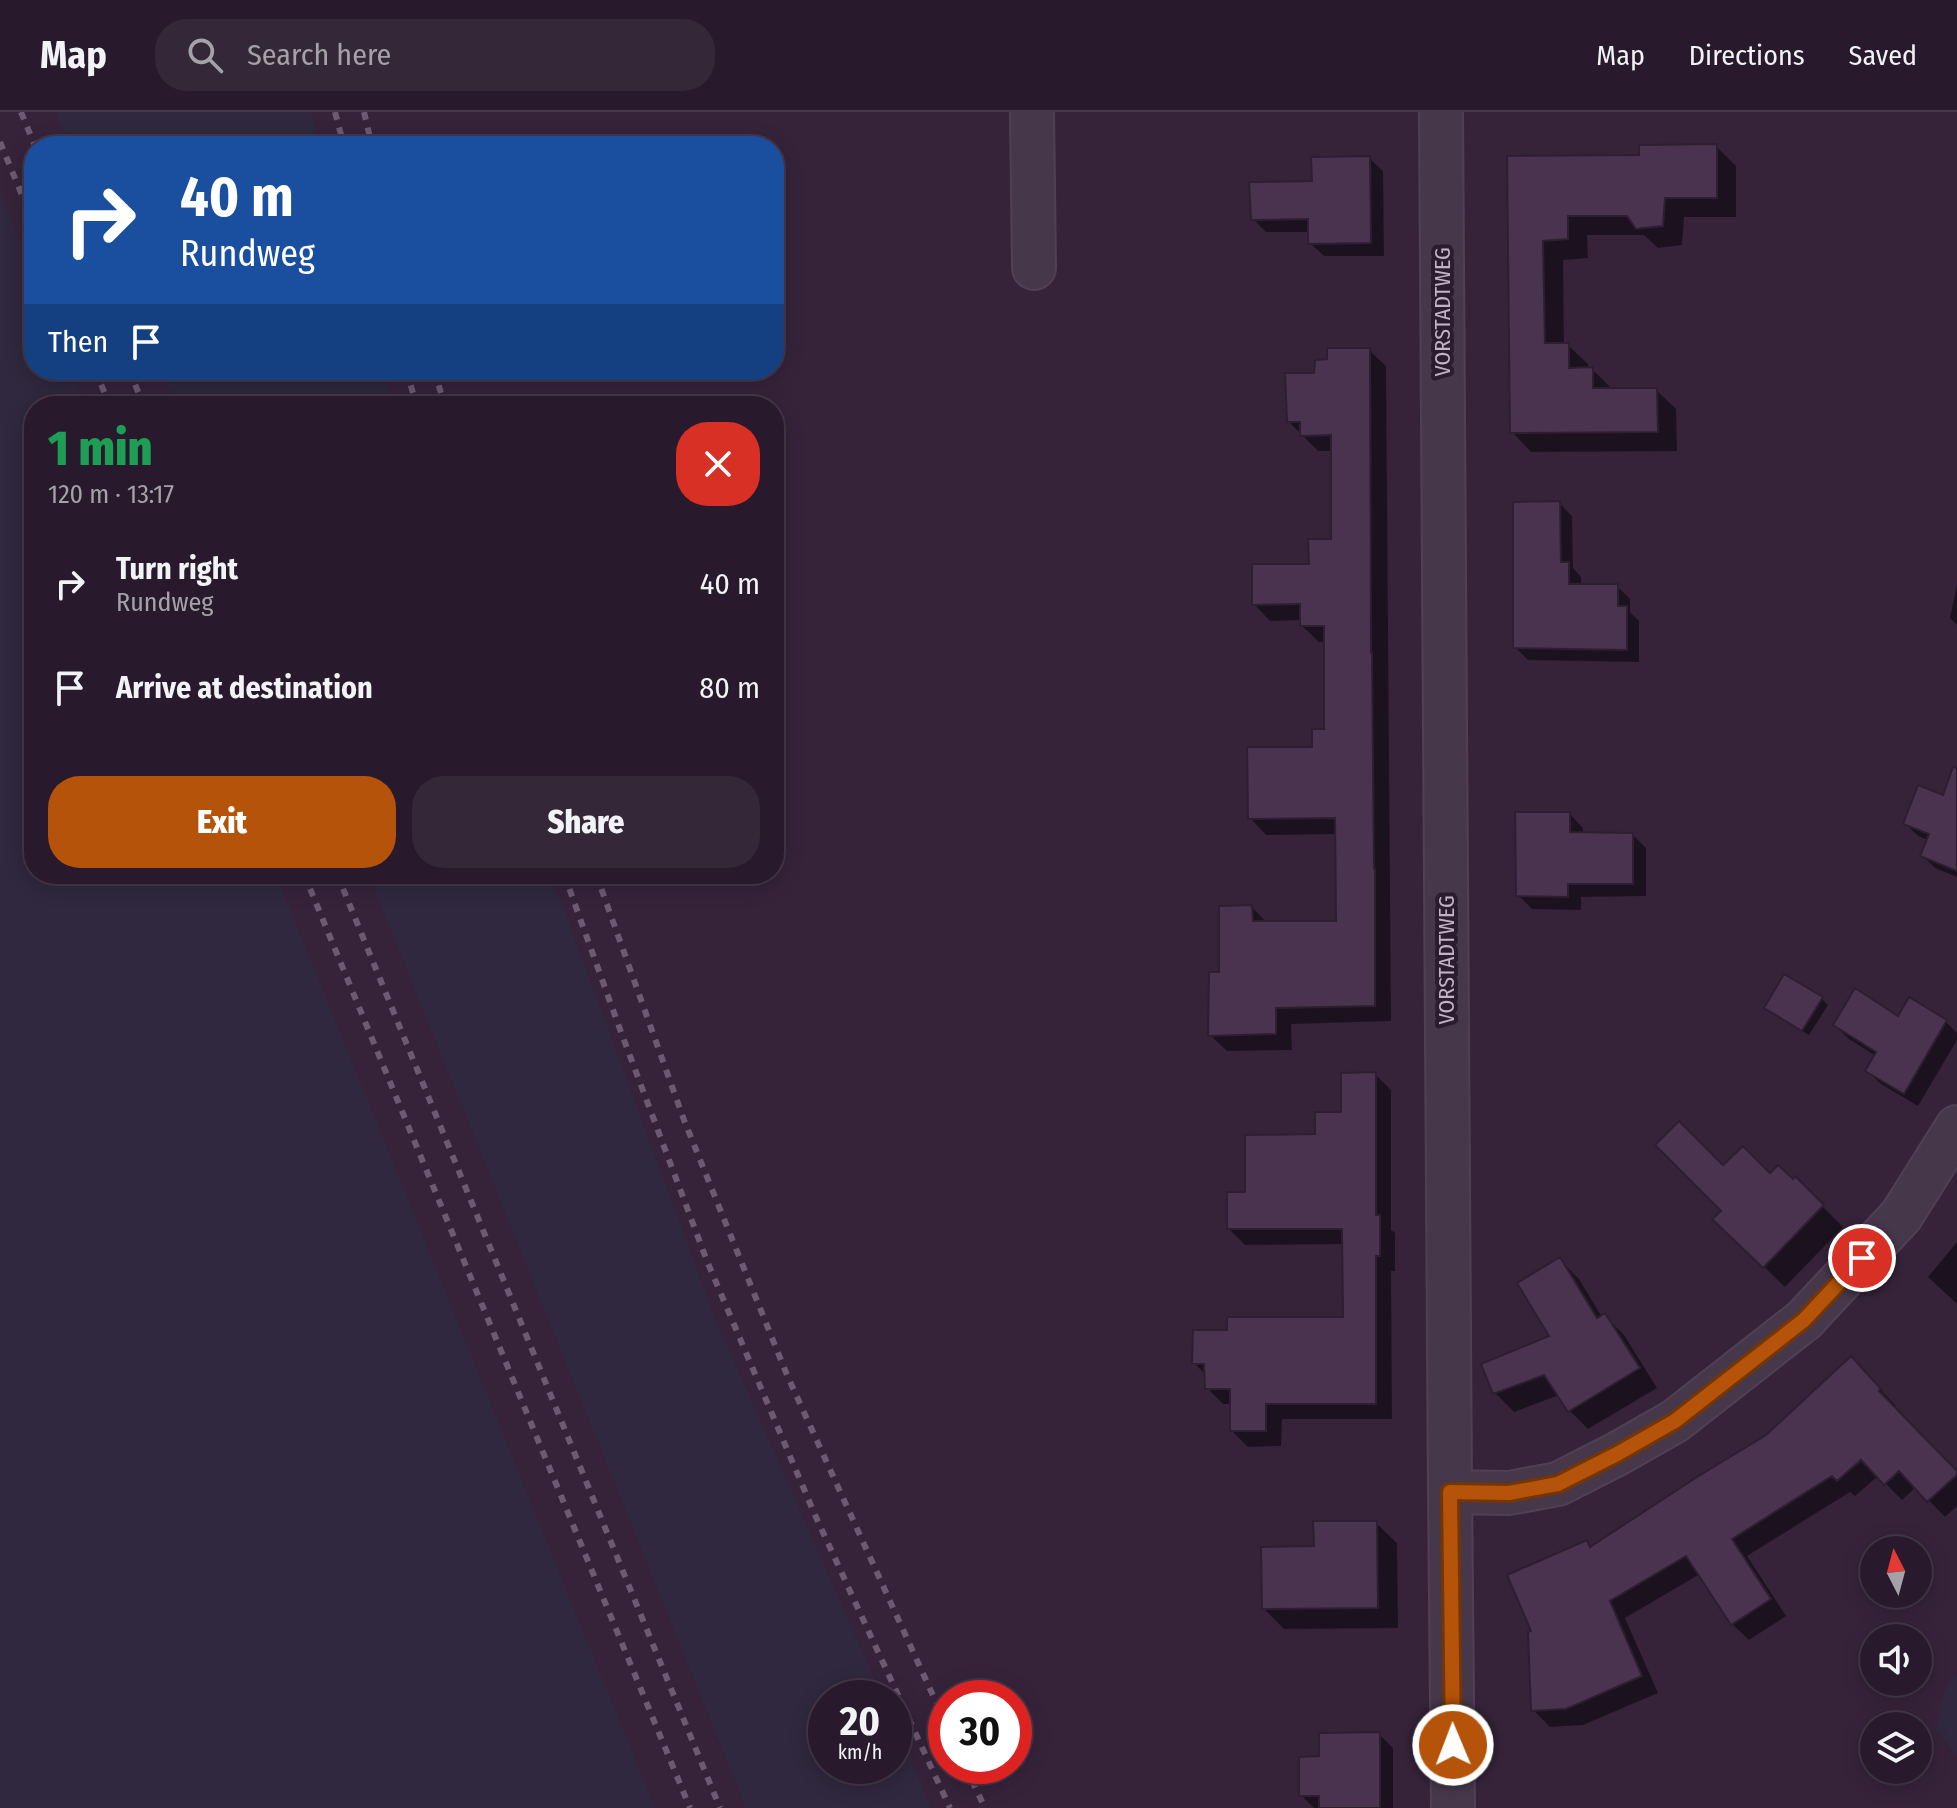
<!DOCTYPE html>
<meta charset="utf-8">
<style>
:root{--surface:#281a2c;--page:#342738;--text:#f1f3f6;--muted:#a5a1a9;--line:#443848;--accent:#b45309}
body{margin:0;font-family:"Fira Sans Condensed",sans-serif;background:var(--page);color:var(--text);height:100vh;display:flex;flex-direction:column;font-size:30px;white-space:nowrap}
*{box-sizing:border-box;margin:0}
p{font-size:26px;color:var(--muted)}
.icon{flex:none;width:44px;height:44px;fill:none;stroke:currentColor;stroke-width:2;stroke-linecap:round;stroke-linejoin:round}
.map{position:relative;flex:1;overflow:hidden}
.details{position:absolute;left:24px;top:284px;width:760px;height:488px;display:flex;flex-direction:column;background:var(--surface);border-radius:32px;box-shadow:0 4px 20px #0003,0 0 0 2px var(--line)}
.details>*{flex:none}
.top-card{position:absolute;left:24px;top:24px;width:760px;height:244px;border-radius:32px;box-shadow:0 4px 20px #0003,0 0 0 2px var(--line);background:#1a4fa0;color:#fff;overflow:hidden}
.needle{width:52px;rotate:354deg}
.buttons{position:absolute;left:1860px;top:1424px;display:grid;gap:16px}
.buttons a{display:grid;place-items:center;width:72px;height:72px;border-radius:50%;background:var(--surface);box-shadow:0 4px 20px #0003,0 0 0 2px var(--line);font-size:40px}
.speed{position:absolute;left:808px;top:1568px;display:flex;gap:16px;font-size:40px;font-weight:700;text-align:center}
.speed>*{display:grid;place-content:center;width:104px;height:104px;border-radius:50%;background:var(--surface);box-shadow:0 4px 20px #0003,0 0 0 2px var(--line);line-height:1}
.speed small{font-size:20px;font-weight:400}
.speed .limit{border:12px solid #d22;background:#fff;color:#111}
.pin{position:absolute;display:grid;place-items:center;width:68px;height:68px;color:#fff;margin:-34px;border:4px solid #fff;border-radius:50%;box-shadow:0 2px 8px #0007}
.me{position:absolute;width:88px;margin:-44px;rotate:359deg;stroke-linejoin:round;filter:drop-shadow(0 0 6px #0008)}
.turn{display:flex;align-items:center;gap:28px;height:168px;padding:0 24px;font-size:36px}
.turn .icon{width:104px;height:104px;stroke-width:2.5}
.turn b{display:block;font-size:56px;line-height:68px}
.then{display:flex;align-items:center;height:76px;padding:0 24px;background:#0003;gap:16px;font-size:30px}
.round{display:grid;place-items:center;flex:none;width:84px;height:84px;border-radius:32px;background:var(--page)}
.head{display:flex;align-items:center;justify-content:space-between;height:136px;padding:0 24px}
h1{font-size:48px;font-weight:800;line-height:60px;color:#1e9e55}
.action{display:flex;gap:16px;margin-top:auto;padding:16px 24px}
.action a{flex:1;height:92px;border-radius:32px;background:var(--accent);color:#fff;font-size:32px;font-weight:800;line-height:92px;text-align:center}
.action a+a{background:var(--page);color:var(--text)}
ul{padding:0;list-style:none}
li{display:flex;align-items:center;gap:24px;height:104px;padding:0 24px}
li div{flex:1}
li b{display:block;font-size:30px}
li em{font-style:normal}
header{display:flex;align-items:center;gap:48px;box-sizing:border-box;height:112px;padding:0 40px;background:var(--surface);border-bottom:2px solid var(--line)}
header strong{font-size:38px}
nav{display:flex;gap:44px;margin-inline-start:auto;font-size:28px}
.search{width:560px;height:72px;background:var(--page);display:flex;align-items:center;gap:20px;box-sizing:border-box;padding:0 28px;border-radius:32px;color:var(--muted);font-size:30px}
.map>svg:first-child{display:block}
.green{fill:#30283e}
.shadow{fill:#0007}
.building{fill:#49334e;stroke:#2e1e32;stroke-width:2}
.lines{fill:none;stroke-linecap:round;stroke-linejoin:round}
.minor-casing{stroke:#514054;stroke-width:46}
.minor{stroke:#47374b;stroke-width:42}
.rail{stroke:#6e5972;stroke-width:6;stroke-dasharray:8 8;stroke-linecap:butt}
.route-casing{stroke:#753606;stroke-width:20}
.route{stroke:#b45309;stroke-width:14}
.labels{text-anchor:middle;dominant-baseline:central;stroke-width:8;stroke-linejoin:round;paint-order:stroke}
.street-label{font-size:22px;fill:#c4b2c6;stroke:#2c1c30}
</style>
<header>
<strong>Map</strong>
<div class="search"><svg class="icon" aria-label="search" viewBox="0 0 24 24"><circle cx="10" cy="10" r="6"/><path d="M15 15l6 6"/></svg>Search here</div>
<nav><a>Map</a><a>Directions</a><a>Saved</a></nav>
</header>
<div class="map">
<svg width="1957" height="1696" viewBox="0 0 1957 1696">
<rect width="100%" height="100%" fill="#36233a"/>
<path class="green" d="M 56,0 L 311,0 L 319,34 L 69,34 Z
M 0,78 L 34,163 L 34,258 L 72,258 L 87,294 L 34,294 L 34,762 L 276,762 L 655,1696 L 0,1696 Z
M 162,258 L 383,258 L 395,294 L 176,294 Z
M 368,762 L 551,762 L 715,1206 L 883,1586 L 826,1586 L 826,1654 L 894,1654 L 894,1611 L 931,1696 L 746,1696 Z
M 1957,1559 L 1957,1644 L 1936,1618 L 1943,1582 Z"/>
<path class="shadow" d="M 1716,34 L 1736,54 L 1736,105 L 1684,105 L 1682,133 L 1658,136 L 1644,123 L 1587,123 L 1588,146 L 1563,148 L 1564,233 L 1568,233 L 1588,252 L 1588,257 L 1592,257 L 1613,278 L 1656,278 L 1676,297 L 1677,339 L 1531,340 L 1512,320 L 1509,46 L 1640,45 Z
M 1369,46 L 1383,59 L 1384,144 L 1324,144 L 1310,131 L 1310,120 L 1266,120 L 1253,107 L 1314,71 Z
M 1369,238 L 1386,254 L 1391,909 L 1291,912 L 1292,938 L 1227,939 L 1210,923 L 1222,862 L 1252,795 L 1267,811 L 1338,811 L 1337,722 L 1266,723 L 1250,706 L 1314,637 L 1326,619 L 1326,530 L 1319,530 L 1302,514 L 1302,508 L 1270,509 L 1254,492 L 1311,454 L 1333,429 L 1333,339 L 1318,339 L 1289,310 L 1316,263 Z
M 1559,391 L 1572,404 L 1573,456 L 1581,465 L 1581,474 L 1617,474 L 1630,487 L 1630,500 L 1639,509 L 1639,550 L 1528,548 L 1515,535 Z
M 1957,473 L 1957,513 L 1950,506 Z
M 1957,691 L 1957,765 L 1935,756 L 1923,744 L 1928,728 L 1918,724 L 1905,711 Z
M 1570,702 L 1583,716 L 1583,722 L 1633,723 L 1646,736 L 1646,784 L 1581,785 L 1581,798 L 1532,797 L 1518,783 Z
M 1822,887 L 1828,893 L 1809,923 L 1773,901 L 1766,895 Z
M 1909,888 L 1946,910 L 1957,921 L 1957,928 L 1918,994 L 1881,972 L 1867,959 L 1876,944 L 1849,927 L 1835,913 L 1898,906 Z
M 1375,962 L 1391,978 L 1391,1118 L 1395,1121 L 1395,1159 L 1391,1159 L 1392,1307 L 1282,1307 L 1281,1334 L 1248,1335 L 1232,1319 L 1232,1292 L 1223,1292 L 1207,1276 L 1207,1264 L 1194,1251 L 1229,1220 L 1345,1207 L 1344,1132 L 1245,1133 L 1229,1117 L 1247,1082 L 1343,1002 Z
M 1723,1056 L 1793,1070 L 1795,1067 L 1843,1115 L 1785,1175 L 1736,1128 L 1724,1099 Z
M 1957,1130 L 1957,1192 L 1928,1165 Z
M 1560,1148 L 1579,1167 L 1602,1205 L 1605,1204 L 1624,1223 L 1657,1276 L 1588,1317 L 1569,1298 L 1559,1283 L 1514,1300 L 1495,1281 L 1552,1225 Z
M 1867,1263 L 1896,1294 L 1894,1297 L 1957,1362 L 1957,1394 L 1945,1405 L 1916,1375 L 1902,1388 L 1878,1364 L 1855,1384 L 1850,1380 L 1747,1444 L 1786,1504 L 1749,1528 L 1732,1512 L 1700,1462 L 1625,1506 L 1658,1581 L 1583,1613 L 1550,1615 L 1533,1598 L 1587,1431 L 1592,1436 Z
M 1376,1411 L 1397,1431 L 1398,1516 L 1284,1517 L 1264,1497 L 1316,1436 Z
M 1379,1622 L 1393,1636 L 1393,1696 L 1314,1696 L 1301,1683 L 1321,1646 Z"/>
<path class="building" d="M 1717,32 L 1717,86 L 1665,86 L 1663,114 L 1636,117 L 1627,104 L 1568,104 L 1568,127 L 1543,129 L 1545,231 L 1569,231 L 1569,256 L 1593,255 L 1593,276 L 1657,276 L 1658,320 L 1510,321 L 1507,44 L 1639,43 L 1639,33 Z
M 1370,44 L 1371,131 L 1308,132 L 1308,107 L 1251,108 L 1249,70 L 1312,69 L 1311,45 Z
M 1327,236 L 1370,236 L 1371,541 L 1372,541 L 1374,757 L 1375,757 L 1375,894 L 1276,896 L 1276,922 L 1208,924 L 1209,860 L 1219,860 L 1219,794 L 1252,793 L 1253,809 L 1336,809 L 1335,706 L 1248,707 L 1247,635 L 1312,635 L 1312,617 L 1324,617 L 1324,514 L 1300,514 L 1300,492 L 1252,493 L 1252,452 L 1309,452 L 1308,427 L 1331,427 L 1331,323 L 1300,324 L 1300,310 L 1287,310 L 1285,261 L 1314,261 L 1315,248 L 1327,247 Z
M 1560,389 L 1561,450 L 1569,450 L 1569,472 L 1618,472 L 1618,494 L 1627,494 L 1627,538 L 1513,536 L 1513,390 Z
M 1953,655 L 1957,656 L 1957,759 L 1920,744 L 1929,722 L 1903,712 L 1918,673 L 1943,683 Z
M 1515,700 L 1570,700 L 1570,720 L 1633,721 L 1633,772 L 1568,772 L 1568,785 L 1516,784 Z
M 1784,862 L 1823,885 L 1802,919 L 1764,896 Z
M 1855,876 L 1898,904 L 1909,885 L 1947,908 L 1904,982 L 1865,959 L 1876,940 L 1833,913 Z
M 1376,960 L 1376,1103 L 1380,1103 L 1380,1144 L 1376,1144 L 1376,1292 L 1266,1292 L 1266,1319 L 1230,1319 L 1230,1277 L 1205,1277 L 1204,1252 L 1192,1252 L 1193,1218 L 1227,1218 L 1227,1205 L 1343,1205 L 1342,1117 L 1227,1117 L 1227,1080 L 1245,1080 L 1245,1023 L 1315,1022 L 1315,1000 L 1341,1000 L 1341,961 Z
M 1679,1009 L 1723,1053 L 1743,1034 L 1770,1061 L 1778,1053 L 1793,1067 L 1795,1064 L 1824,1093 L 1763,1156 L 1712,1107 L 1721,1099 L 1655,1033 Z
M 1560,1145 L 1597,1206 L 1605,1201 L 1640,1256 L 1568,1300 L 1544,1263 L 1493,1282 L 1481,1252 L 1549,1224 L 1517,1171 Z
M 1851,1244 L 1881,1277 L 1879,1279 L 1957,1359 L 1957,1363 L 1927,1390 L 1899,1359 L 1884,1373 L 1861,1348 L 1837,1369 L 1832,1364 L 1732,1427 L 1771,1487 L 1731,1513 L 1686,1444 L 1610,1489 L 1642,1564 L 1566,1597 L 1531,1599 L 1528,1520 L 1531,1519 L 1507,1463 L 1587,1428 L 1590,1435 L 1697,1365 L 1766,1323 Z
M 1313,1409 L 1377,1409 L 1378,1496 L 1262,1497 L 1261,1435 L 1314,1434 Z
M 1380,1620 L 1380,1696 L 1319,1696 L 1319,1684 L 1299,1684 L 1299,1645 L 1319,1644 L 1319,1621 Z"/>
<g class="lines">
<g class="minor-casing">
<path id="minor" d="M 1032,0 L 1034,156
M 1441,0 L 1450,1380 L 1453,1696
M 1450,1380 L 1509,1381 L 1558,1372 L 1617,1342 L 1675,1309 L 1804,1208 L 1901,1104 L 1957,1015"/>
</g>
<use href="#minor" class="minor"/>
<path class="rail" d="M 21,0 L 35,34
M 335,0 L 344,34
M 364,0 L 372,34
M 0,30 L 34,112
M 95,258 L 110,294
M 129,258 L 144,294
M 406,258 L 417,294
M 434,258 L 445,294
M 304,762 L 690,1696
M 337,762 L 720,1696
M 564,762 L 621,920 L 707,1149 L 815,1403 L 950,1696
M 596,762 L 684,1008 L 787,1263 L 946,1612
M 965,1654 L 985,1696"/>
</g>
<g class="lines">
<g class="route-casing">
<path id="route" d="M 1453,1633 L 1450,1380 L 1509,1381 L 1558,1372 L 1617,1342 L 1675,1309 L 1804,1208 L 1862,1146"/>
</g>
<use href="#route" class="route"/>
</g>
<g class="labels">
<g class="street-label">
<text transform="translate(1442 200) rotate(-90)">VORSTADTWEG</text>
<text transform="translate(1446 848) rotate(-90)">VORSTADTWEG</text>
</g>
</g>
</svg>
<div class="buttons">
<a><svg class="needle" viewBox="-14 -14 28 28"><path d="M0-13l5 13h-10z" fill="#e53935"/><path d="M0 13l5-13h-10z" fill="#a5a1a9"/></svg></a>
<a><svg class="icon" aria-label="sound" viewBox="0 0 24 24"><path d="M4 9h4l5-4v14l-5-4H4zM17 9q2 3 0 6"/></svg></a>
<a><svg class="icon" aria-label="layers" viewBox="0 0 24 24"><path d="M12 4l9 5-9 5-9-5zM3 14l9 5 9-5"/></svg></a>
</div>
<div class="speed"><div>20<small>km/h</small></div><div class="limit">30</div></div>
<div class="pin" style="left:1862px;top:1146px;background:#d93025"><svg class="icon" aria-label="arrive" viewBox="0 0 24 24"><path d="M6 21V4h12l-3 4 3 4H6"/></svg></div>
<svg class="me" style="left:1453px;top:1633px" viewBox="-20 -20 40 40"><circle r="17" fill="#b45309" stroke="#fff" stroke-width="3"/><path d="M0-11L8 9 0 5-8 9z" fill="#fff"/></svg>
<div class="top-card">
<div class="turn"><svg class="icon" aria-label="right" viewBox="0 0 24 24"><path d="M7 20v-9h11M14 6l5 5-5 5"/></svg><div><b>40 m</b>Rundweg</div></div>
<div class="then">Then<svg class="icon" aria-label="arrive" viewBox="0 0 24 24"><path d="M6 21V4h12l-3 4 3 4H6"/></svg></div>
</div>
<section class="details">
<div class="head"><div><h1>1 min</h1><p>120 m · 13:17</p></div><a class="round" style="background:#d93025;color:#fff"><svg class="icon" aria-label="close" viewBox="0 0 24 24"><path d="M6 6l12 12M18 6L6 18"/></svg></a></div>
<ul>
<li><svg class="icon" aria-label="right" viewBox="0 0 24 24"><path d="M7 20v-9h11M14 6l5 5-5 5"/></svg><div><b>Turn right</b><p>Rundweg</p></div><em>40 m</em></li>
<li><svg class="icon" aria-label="arrive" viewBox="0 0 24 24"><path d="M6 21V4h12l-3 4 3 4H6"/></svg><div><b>Arrive at destination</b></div><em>80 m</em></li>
</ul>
<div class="action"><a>Exit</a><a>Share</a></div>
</section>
</div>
